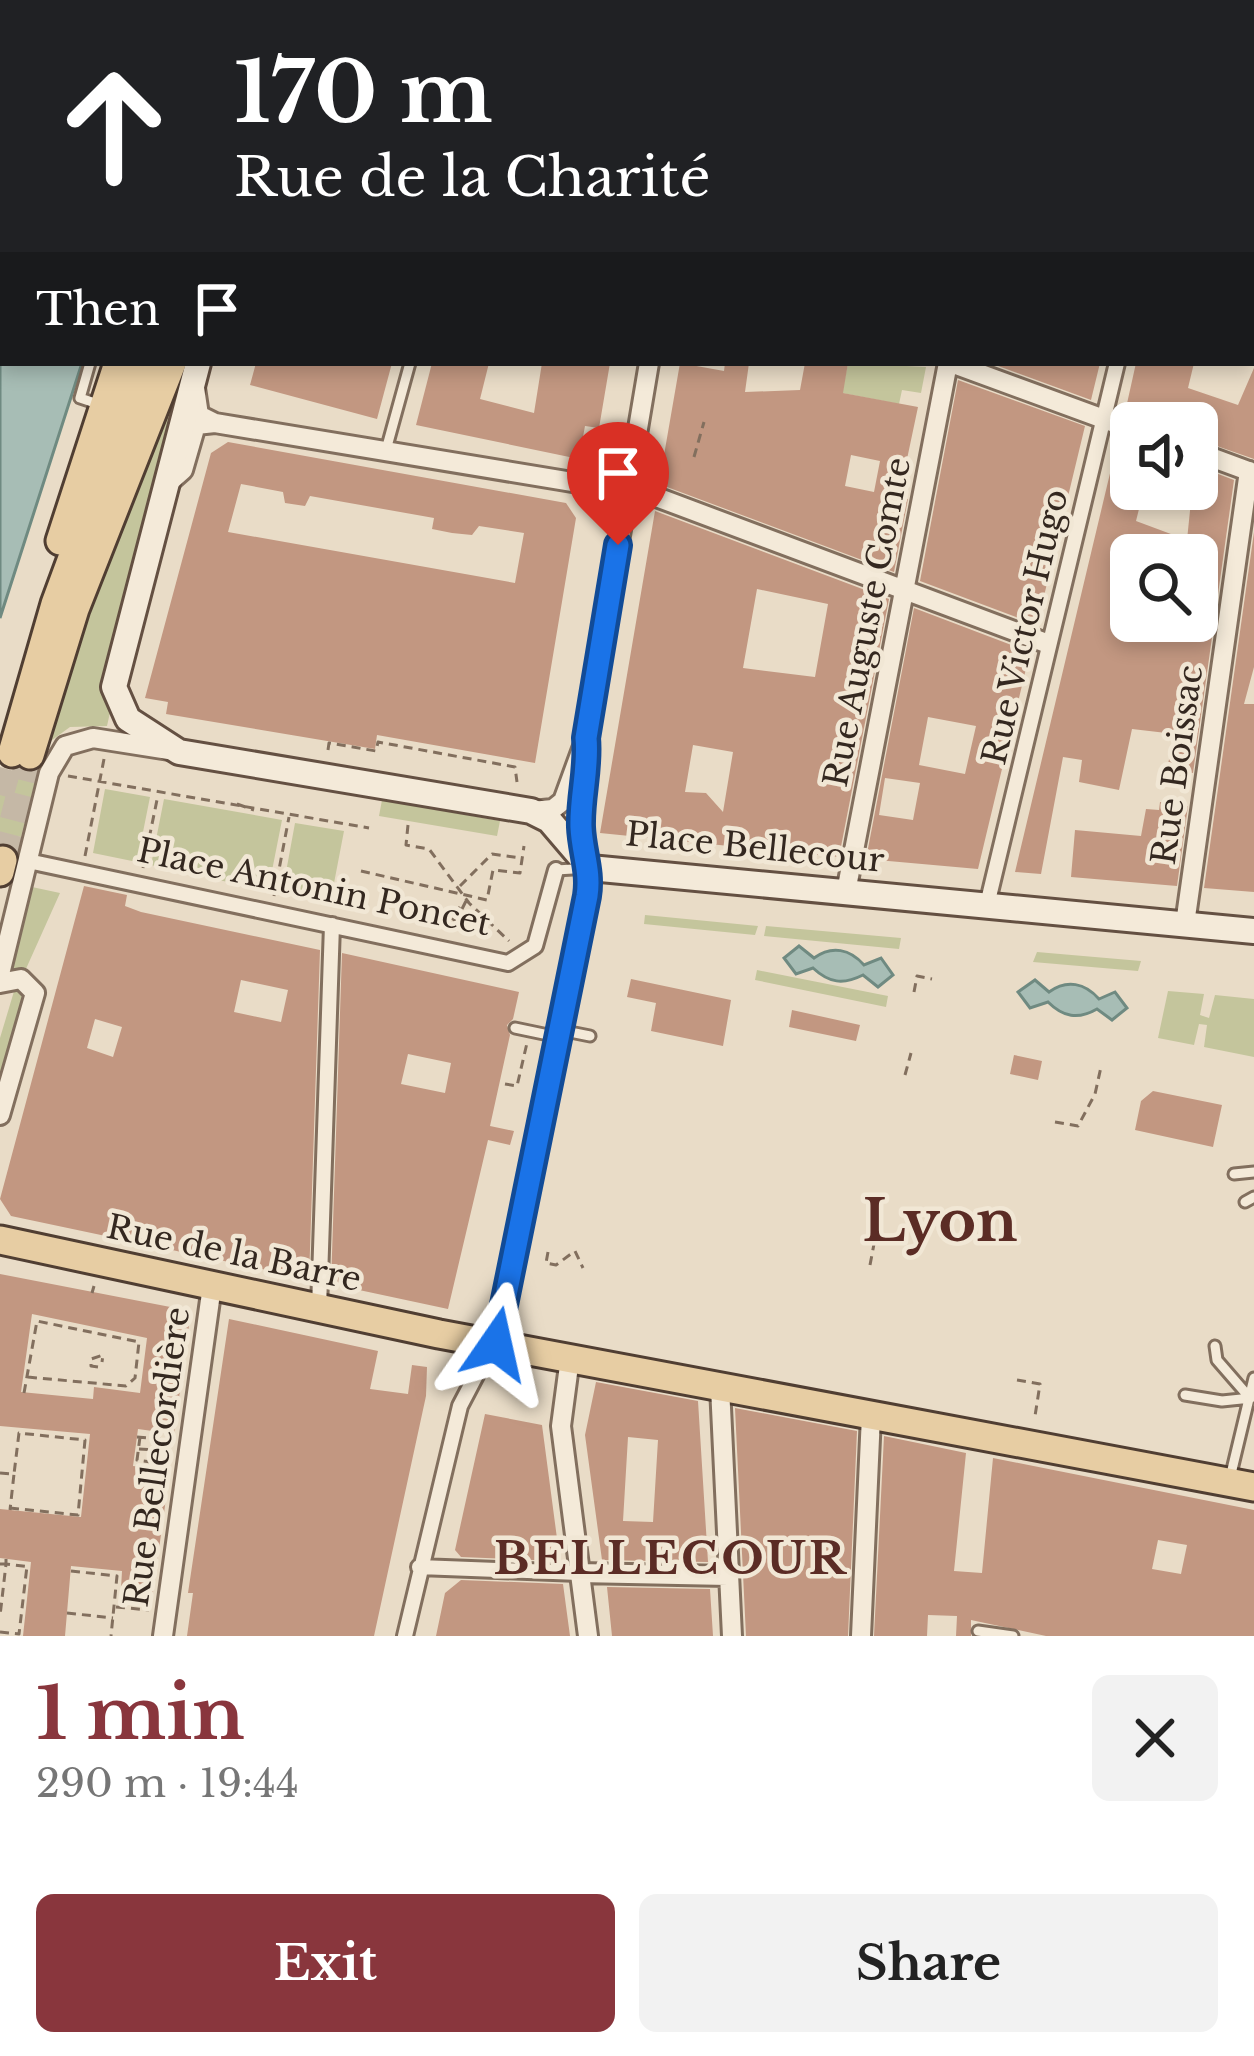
<!DOCTYPE html>
<meta charset="utf-8">
<style>
:root{--surface:#fff;--page:#f2f2f2;--text:#222;--muted:#767676;--accent:#89363d}
body{margin:0;font-family:"Libre Baskerville",serif;background:var(--page);color:var(--text);height:100vh;display:flex;flex-direction:column;font-size:45px;white-space:nowrap}
*{box-sizing:border-box;margin:0}
p{font-size:39px;color:var(--muted)}
.icon{flex:none;width:66px;height:66px;fill:none;stroke:currentColor;stroke-width:2;stroke-linecap:round;stroke-linejoin:round}
.map{position:relative;height:1636px;overflow:hidden}
.details{display:flex;flex-direction:column;background:var(--surface);flex:1}
.details>*{flex:none}
.guide{position:absolute;left:0px;top:0px;width:1254px;height:366px;box-shadow:0 6px 18px #0003;background:#202124;color:#fff;overflow:hidden}
.controls{position:absolute;left:1110px;top:402px;display:grid;gap:24px}
.controls a{display:grid;place-items:center;width:108px;height:108px;border-radius:18px;background:var(--surface);box-shadow:0 6px 18px #0003;font-size:60px}
.pin{position:absolute;display:grid;place-items:center;width:102px;height:102px;color:#fff;margin:-123px -51px;border-radius:50% 50% 50% 0;rotate:-45deg;box-shadow:0 0 12px #0007}
.pin .icon{rotate:45deg}
.me{position:absolute;width:132px;margin:-66px;rotate:11deg;stroke-linejoin:round;filter:drop-shadow(0 0 9px #0008)}
.turn{display:flex;align-items:center;gap:42px;height:252px;padding:0 36px;font-size:54px}
.turn .icon{width:156px;height:156px;stroke-width:2.5}
.turn b{display:block;font-size:84px;line-height:102px}
.then{display:flex;align-items:center;height:114px;padding:0 36px;background:#0003;gap:24px;font-size:45px}
.round{display:grid;place-items:center;flex:none;width:126px;height:126px;border-radius:18px;background:var(--page)}
.overview{display:flex;align-items:center;justify-content:space-between;height:204px;padding:0 36px}
h1{font-size:72px;font-weight:700;line-height:90px;color:var(--accent)}
.action{display:flex;gap:24px;margin-top:auto;padding:24px 36px}
.action a{flex:1;height:138px;border-radius:18px;background:var(--accent);color:#fff;font-size:48px;font-weight:700;line-height:138px;text-align:center}
.action a+a{background:var(--page);color:var(--text)}
.map>svg:first-child{display:block}
.green{fill:#c4c59c}
.water{fill:#a7bdb5;stroke:#6f8a81;stroke-width:3}
.building{fill:#c29781;fill-rule:evenodd}
.lines{fill:none;stroke-linecap:round;stroke-linejoin:round}
.primary-tunnel{stroke:#c5b8a6;stroke-width:27;stroke-dasharray:27 14;stroke-linecap:butt}
.service-casing{stroke:#826f5e;stroke-width:15}
.pedestrian-casing{stroke:#826f5e;stroke-width:20}
.minor-casing{stroke:#826f5e;stroke-width:24}
.secondary-casing{stroke:#645042;stroke-width:30}
.primary-casing{stroke:#503e32;stroke-width:33}
.path{stroke:#826f5e;stroke-width:3;stroke-dasharray:9 6;stroke-linecap:butt}
.service{stroke:#f4ead9;stroke-width:9}
.pedestrian{stroke:#f4ead9;stroke-width:14}
.minor{stroke:#f4ead9;stroke-width:18}
.secondary{stroke:#f4ead9;stroke-width:24}
.primary{stroke:#e7cda3;stroke-width:27}
.route-casing{stroke:#114b97;stroke-width:30}
.route{stroke:#1a73e8;stroke-width:21}
.labels{text-anchor:middle;dominant-baseline:central;stroke-width:9;stroke-linejoin:round;paint-order:stroke}
.street-label{font-size:33px;fill:#342820;stroke:#f1e7d5}
.district-label{font-size:45px;font-weight:bold;letter-spacing:3px;fill:#5b2c25;stroke:#f1e7d5}
.town-label{font-size:57px;font-weight:bold;fill:#5b2c25;stroke:#f1e7d5}
</style>
<div class="map">
<svg width="1254" height="1636" viewBox="0 0 1254 1636">
<rect width="100%" height="100%" fill="#e9dcc7"/>
<path class="green" d="M 182,363 L 188,363 L 107,726 L 70,727 L 48,743 L 96,581 Z
M 848,363 L 926,367 L 921,393 L 902,390 L 899,404 L 842,393 Z
M 0,771 L 36,777 L 21,837 L 0,833 Z
M 105,789 L 150,797 L 137,862 L 93,853 Z
M 164,799 L 282,820 L 268,891 L 151,865 Z
M 382,800 L 500,821 L 497,836 L 379,816 Z
M 295,823 L 344,831 L 330,904 L 282,894 Z
M 32,887 L 60,893 L 25,971 L 11,973 Z
M 645,915 L 758,926 L 755,935 L 644,924 Z
M 766,926 L 901,938 L 899,949 L 764,936 Z
M 1037,952 L 1141,961 L 1138,971 L 1033,962 Z
M 757,970 L 888,996 L 886,1007 L 755,980 Z
M 15,988 L 27,989 L 0,1095 L 0,1038 Z
M 1168,991 L 1204,994 L 1200,1015 L 1209,1018 L 1215,995 L 1254,999 L 1254,1057 L 1204,1047 L 1207,1025 L 1199,1024 L 1194,1045 L 1158,1038 Z"/>
<path class="water" d="M 0,0 L 182,0 L 3,3 L 3,363 L 82,363 L 0,618 Z
M 799,946 L 814,958 C 832,945 850,949 864,965 L 881,958 L 893,975 L 878,987 L 863,975 C 843,985 829,983 813,968 L 796,974 L 784,958 Z
M 1035,980 L 1049,992 C 1067,979 1085,983 1099,999 L 1115,992 L 1127,1008 L 1112,1020 L 1097,1009 C 1078,1020 1063,1017 1048,1002 L 1030,1008 L 1018,992 Z"/>
<path class="building" d="M 256,363 L 392,363 L 377,419 L 250,385 Z
M 432,363 L 489,363 L 480,399 L 534,413 L 542,363 L 610,363 L 599,428 L 585,426 L 579,459 L 416,425 Z
M 680,363 L 724,371 L 725,363 L 749,363 L 745,392 L 800,390 L 805,363 L 848,363 L 843,393 L 918,407 L 899,497 L 908,499 L 894,572 L 659,484 ZM 851,455 L 880,461 L 874,492 L 845,486 Z
M 990,363 L 1100,363 L 1091,400 Z
M 1136,363 L 1194,363 L 1188,388 L 1238,405 L 1254,368 L 1254,459 L 1197,439 L 1197,423 L 1167,423 L 1126,408 Z
M 958,380 L 1085,426 L 1037,625 L 920,581 Z
M 1124,441 L 1131,442 L 1131,489 L 1144,489 L 1136,521 L 1187,540 L 1191,501 L 1163,489 L 1197,489 L 1197,466 L 1234,480 L 1193,773 L 1167,768 L 1175,734 L 1132,729 L 1119,790 L 1079,782 L 1082,760 L 1063,757 L 1041,874 L 1015,872 L 1117,444 ZM 1131,555 L 1197,555 L 1197,621 L 1131,621 Z
M 228,442 L 566,503 L 576,518 L 535,763 L 377,735 L 375,749 L 166,714 L 168,702 L 145,698 L 211,453 ZM 241,484 L 283,492 L 285,503 L 305,506 L 310,496 L 434,518 L 432,529 L 452,533 L 472,535 L 479,526 L 524,533 L 515,583 L 228,532 Z
M 655,511 L 889,599 L 839,857 L 600,833 ZM 757,589 L 828,604 L 815,677 L 743,668 ZM 693,745 L 733,752 L 723,812 L 706,793 L 685,792 Z
M 1254,532 L 1254,667 L 1244,704 L 1254,704 L 1254,892 L 1204,888 Z
M 914,608 L 1030,652 L 978,869 L 866,859 ZM 928,717 L 976,726 L 965,774 L 919,765 ZM 885,778 L 920,783 L 913,820 L 879,815 Z
M 1160,802 L 1188,806 L 1177,886 L 1071,877 L 1075,830 L 1141,836 L 1146,809 L 1159,810 Z
M 84,886 L 127,895 L 125,906 L 141,912 L 320,950 L 309,1279 L 11,1216 L 0,1199 ZM 241,980 L 288,990 L 281,1022 L 234,1012 ZM 95,1019 L 122,1027 L 113,1057 L 87,1048 Z
M 342,953 L 519,992 L 513,1019 L 507,1025 L 510,1035 L 490,1126 L 514,1131 L 510,1145 L 488,1140 L 448,1309 L 331,1284 ZM 408,1054 L 451,1063 L 445,1093 L 401,1084 Z
M 631,979 L 731,1000 L 723,1046 L 651,1031 L 656,1003 L 627,997 Z
M 792,1010 L 860,1025 L 856,1041 L 789,1027 Z
M 1014,1055 L 1042,1061 L 1038,1080 L 1010,1074 Z
M 1153,1091 L 1222,1105 L 1213,1147 L 1135,1130 L 1141,1101 Z
M 0,1274 L 191,1311 L 174,1434 L 138,1429 L 133,1466 L 170,1470 L 153,1592 L 121,1589 L 122,1571 L 71,1566 L 65,1636 L 23,1636 L 31,1562 L 0,1558 L 0,1509 L 81,1517 L 90,1434 L 0,1426 ZM 32,1314 L 147,1338 L 140,1393 L 94,1387 L 93,1399 L 21,1392 Z
M 229,1319 L 378,1351 L 370,1389 L 408,1394 L 412,1365 L 427,1367 L 426,1396 L 374,1636 L 187,1636 L 193,1593 L 188,1593 Z
M 596,1382 L 698,1401 L 708,1562 L 602,1560 L 585,1435 ZM 628,1437 L 658,1440 L 653,1522 L 623,1521 Z
M 735,1408 L 857,1431 L 848,1636 L 746,1636 Z
M 485,1414 L 542,1425 L 560,1561 L 461,1557 L 455,1550 Z
M 884,1436 L 966,1453 L 954,1571 L 982,1573 L 993,1458 L 1254,1510 L 1254,1636 L 1046,1636 L 971,1620 L 971,1636 L 956,1636 L 957,1616 L 928,1615 L 927,1636 L 874,1636 ZM 1158,1540 L 1187,1545 L 1181,1574 L 1152,1569 Z
M 461,1580 L 563,1584 L 570,1636 L 436,1636 L 445,1593 Z
M 607,1587 L 710,1589 L 713,1636 L 612,1636 Z"/>
<g class="lines">
<path class="primary-tunnel" d="M 0,795 L 12,753
M 3,860 L 30,755"/>
<g class="service-casing">
<path id="service" d="M 189,3 L 190,0
M 90,363 L 80,398 L 98,404
M 386,450 L 410,363
M 515,1028 L 558,1037
M 560,1030 L 590,1036
M 1234,1174 L 1254,1172
M 1245,1202 L 1254,1197
M 496,1340 L 589,886 L 590,868 L 556,870
M 1215,1346 L 1217,1360 L 1250,1398
M 1185,1395 L 1222,1401 L 1251,1398
M 1230,1478 L 1254,1378
M 978,1631 L 1013,1636"/>
</g>
<g class="pedestrian-casing">
<path id="pedestrian" d="M 1206,3 L 1207,0
M 28,861 L 508,963 L 535,946 L 556,870
M 987,905 L 1117,363
M 319,1308 L 332,925
M 419,1567 L 579,1573
M 405,1636 L 460,1406 L 482,1364"/>
</g>
<g class="minor-casing">
<path id="minor" d="M 600,0 L 609,3
M 717,3 L 717,0
M 1014,3 L 1014,0
M 1251,213 L 1254,215
M 951,363 L 1131,429
M 195,388 L 199,415 L 215,423 L 651,495 L 1046,643
M 1197,452 L 1254,473
M 165,486 L 183,470 L 196,425 L 215,423
M 587,748 L 580,824 L 588,863
M 532,811 L 553,809 L 563,801 L 586,738 L 649,363
M 846,892 L 948,363
M 1185,924 L 1249,471
M 0,974 L 49,773 L 65,746 L 93,738 L 169,750
M 0,983 L 21,979 L 35,993 L 0,1115
M 570,1358 L 561,1426 L 588,1636
M 720,1387 L 732,1636
M 579,1573 L 728,1576
M 163,1636 L 212,1286
M 861,1636 L 871,1416"/>
</g>
<g class="secondary-casing">
<path id="secondary" d="M 198,363 L 114,687 L 128,719 L 179,752 L 531,811 L 549,820 L 590,868 L 1254,931"/>
</g>
<g class="primary-casing">
<path id="primary" d="M 238,3 L 239,0
M 268,3 L 269,0
M 301,3 L 302,0
M 60,541 L 118,363
M 12,753 L 55,604 L 144,363
M 30,755 L 75,609 L 172,363
M 0,872 L 3,860
M 0,1240 L 439,1334 L 1254,1487"/>
</g>
<path class="path" d="M 694,457 L 704,422
M 328,750 L 329,743 L 376,751 L 378,742 L 515,767 L 517,782
M 68,776 L 369,828
M 237,804 L 254,810
M 408,825 L 406,845 L 429,849 L 469,903 L 509,941
M 85,856 L 104,759
M 143,868 L 158,795
M 361,871 L 487,900 L 493,870 L 520,873 L 524,846
M 460,886 L 492,854 L 520,858
M 274,896 L 289,817
M 460,907 L 451,917 L 473,937
M 462,909 L 466,901
M 914,992 L 917,976 L 932,979
M 905,1075 L 911,1053
M 505,1084 L 517,1086 L 527,1043
M 1055,1122 L 1078,1126 L 1095,1094 L 1101,1067
M 880,1214 L 883,1196
M 548,1252 L 546,1263 L 556,1265 L 575,1251 L 583,1268
M 870,1265 L 874,1244
M 92,1293 L 94,1286
M 98,1367 L 91,1366 L 91,1359 L 103,1355 L 102,1362
M 1017,1380 L 1040,1384 L 1035,1416
M 24,1393 L 37,1321 L 139,1342 L 135,1378 L 126,1386 L 27,1377
M 137,1437 L 169,1440
M 140,1437 L 137,1460 L 166,1464
M 139,1449 L 154,1450
M 0,1473 L 14,1474 L 10,1510
M 10,1508 L 78,1515 L 85,1440 L 19,1433 L 14,1474
M 6,1559 L 6,1564 L 30,1567
M 0,1564 L 6,1564 L 0,1616
M 71,1571 L 117,1576 L 111,1636
M 116,1607 L 149,1610
M 67,1613 L 113,1618
M 0,1632 L 19,1634 L 27,1566"/>
<use href="#service" class="service"/>
<use href="#pedestrian" class="pedestrian"/>
<use href="#minor" class="minor"/>
<use href="#secondary" class="secondary"/>
<use href="#primary" class="primary"/>
</g>
<g class="lines">
<g class="route-casing">
<path id="route" d="M 496,1344 L 587,896 C 591,871 582,852 581,827 C 580,797 589,768 586,738 L 618,545"/>
</g>
<use href="#route" class="route"/>
</g>
<g class="labels">
<g class="street-label">
<text transform="translate(867 622) rotate(-79)">Rue Auguste Comte</text>
<text transform="translate(1025 627) rotate(-77)">Rue Victor Hugo</text>
<text transform="translate(1177 765) rotate(-82)">Rue Boissac</text>
<text transform="translate(755 847) rotate(6)">Place Bellecour</text>
<text transform="translate(314 887) rotate(12)">Place Antonin Poncet</text>
<text transform="translate(234 1253) rotate(12)">Rue de la Barre</text>
<text transform="translate(157 1457) rotate(-82)">Rue Bellecordière</text>
</g>
<g class="district-label">
<text x="671" y="1558">BELLECOUR</text>
</g>
<g class="town-label">
<text x="940" y="1221">Lyon</text>
</g>
</g>
</svg>
<div class="controls">
<a><svg class="icon" aria-label="sound" viewBox="0 0 24 24"><path d="M4 9h4l5-4v14l-5-4H4zM17 9q2 3 0 6"/></svg></a>
<a><svg class="icon" aria-label="search" viewBox="0 0 24 24"><circle cx="10" cy="10" r="6"/><path d="M15 15l6 6"/></svg></a>
</div>
<div class="pin" style="left:618px;top:545px;background:#d93025"><svg class="icon" aria-label="arrive" viewBox="0 0 24 24"><path d="M6 21V4h12l-3 4 3 4H6"/></svg></div>
<svg class="me" style="left:496px;top:1344px" viewBox="-20 -20 40 40"><path d="M0-17L14 15 0 8-14 15z" fill="#1a73e8" stroke="#fff" stroke-width="4"/></svg>
<div class="guide">
<div class="turn"><svg class="icon" aria-label="ahead" viewBox="0 0 24 24"><path d="M12 20V5M6 11l6-6 6 6"/></svg><div><b>170 m</b>Rue de la Charité</div></div>
<div class="then">Then<svg class="icon" aria-label="arrive" viewBox="0 0 24 24"><path d="M6 21V4h12l-3 4 3 4H6"/></svg></div>
</div>
</div>
<section class="details">
<div class="overview"><div><h1>1 min</h1><p>290 m · 19:44</p></div><a class="round"><svg class="icon" aria-label="close" viewBox="0 0 24 24"><path d="M6 6l12 12M18 6L6 18"/></svg></a></div>
<div class="action"><a>Exit</a><a>Share</a></div>
</section>
